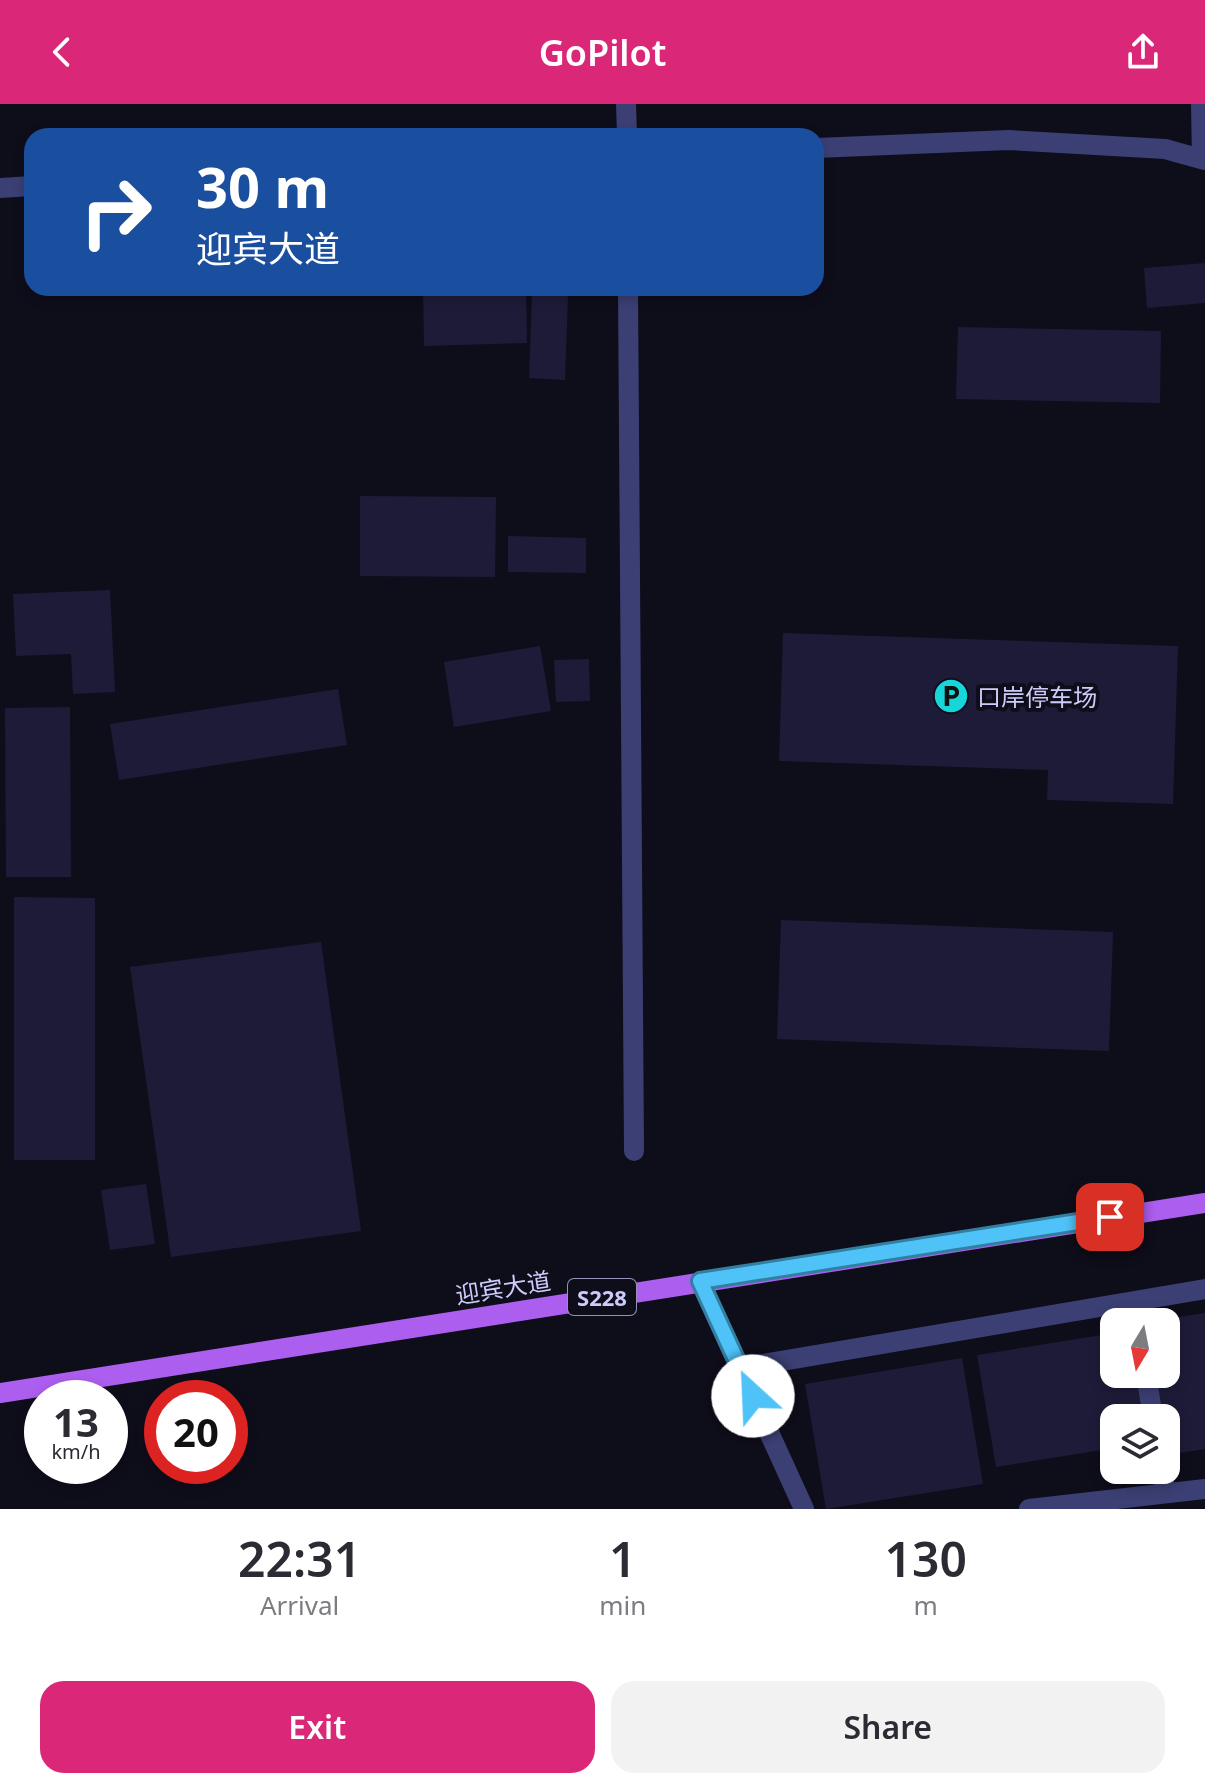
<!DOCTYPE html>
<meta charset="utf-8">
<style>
:root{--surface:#fff;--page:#f2f2f3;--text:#2b2b33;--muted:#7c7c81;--accent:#db2777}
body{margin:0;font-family:"Noto Sans","Noto Sans SC",sans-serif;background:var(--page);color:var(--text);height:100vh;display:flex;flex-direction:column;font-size:30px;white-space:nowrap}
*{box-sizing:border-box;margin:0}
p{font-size:26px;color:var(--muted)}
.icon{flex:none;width:44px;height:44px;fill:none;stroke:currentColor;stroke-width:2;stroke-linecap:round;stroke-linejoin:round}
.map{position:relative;height:1405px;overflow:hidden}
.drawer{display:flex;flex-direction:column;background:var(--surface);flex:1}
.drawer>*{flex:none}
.hud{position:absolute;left:24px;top:24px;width:800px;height:168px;border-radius:24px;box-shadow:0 4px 12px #0003;background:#1a4fa0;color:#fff;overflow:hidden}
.needle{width:52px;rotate:190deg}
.tools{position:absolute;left:1100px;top:1204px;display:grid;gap:16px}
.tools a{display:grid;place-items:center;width:80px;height:80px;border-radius:16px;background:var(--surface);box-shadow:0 4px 12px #0003;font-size:40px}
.speed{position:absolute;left:24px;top:1276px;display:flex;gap:16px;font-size:40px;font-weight:700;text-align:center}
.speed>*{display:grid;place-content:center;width:104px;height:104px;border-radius:50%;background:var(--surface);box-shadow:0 4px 12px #0003;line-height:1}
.speed small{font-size:20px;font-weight:400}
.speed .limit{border:12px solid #d22;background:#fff;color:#111}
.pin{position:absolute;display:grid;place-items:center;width:68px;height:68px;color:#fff;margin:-34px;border-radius:16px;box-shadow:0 4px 12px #0006}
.me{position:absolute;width:88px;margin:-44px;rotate:335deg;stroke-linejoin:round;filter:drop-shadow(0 0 6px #0008)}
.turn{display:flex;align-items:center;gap:28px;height:168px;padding:0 40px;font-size:36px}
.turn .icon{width:104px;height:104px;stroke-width:2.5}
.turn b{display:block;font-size:56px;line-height:68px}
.eta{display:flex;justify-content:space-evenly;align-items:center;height:136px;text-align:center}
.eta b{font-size:48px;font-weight:600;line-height:56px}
.button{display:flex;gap:16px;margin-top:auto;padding:16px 40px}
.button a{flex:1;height:92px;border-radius:24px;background:var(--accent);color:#fff;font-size:32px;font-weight:600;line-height:92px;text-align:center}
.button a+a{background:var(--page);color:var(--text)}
header{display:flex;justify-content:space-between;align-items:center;height:104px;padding:0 40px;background:var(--accent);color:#fff;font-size:36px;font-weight:600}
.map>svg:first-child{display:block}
.building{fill:#1e1b39}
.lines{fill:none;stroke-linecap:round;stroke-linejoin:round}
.minor{stroke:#3c3f74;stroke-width:20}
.major{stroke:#ac5eee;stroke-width:20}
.route-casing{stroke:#337fa1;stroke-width:20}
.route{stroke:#4fc3f7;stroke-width:14}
.labels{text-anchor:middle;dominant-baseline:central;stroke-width:8;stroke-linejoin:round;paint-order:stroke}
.shield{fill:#0e0d1a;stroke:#9492b6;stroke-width:2}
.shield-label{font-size:22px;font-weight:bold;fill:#cdcbf9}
.poi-label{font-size:24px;fill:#cdcbf9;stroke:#0e0d1a;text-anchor:start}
.street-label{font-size:24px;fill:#cdcbf9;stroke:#0e0d1a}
</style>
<header><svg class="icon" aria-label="back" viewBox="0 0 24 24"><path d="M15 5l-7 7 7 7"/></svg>GoPilot<svg class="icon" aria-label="share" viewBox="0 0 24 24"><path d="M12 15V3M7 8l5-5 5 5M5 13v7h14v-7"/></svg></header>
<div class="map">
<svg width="1205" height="1405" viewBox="0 0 1205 1405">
<rect width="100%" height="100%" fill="#0e0d1a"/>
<path class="building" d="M 1205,159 L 1205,199 L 1147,204 L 1144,164 Z
M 423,184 L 526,184 L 527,239 L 424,242 Z
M 532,190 L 568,192 L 565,276 L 529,274 Z
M 958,223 L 1161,227 L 1160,299 L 956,295 Z
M 360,392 L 496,393 L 495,473 L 360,472 Z
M 508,432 L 586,434 L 586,469 L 508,468 Z
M 110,486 L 115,588 L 73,590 L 71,550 L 16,552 L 13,490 Z
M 783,529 L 1178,542 L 1173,700 L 1047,696 L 1048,666 L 779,657 Z
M 540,542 L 551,607 L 454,623 L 444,558 Z
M 589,555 L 590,597 L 556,598 L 554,556 Z
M 338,585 L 347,641 L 119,676 L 110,620 Z
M 70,603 L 71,773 L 6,773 L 5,604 Z
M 14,793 L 95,794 L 95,1056 L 14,1056 Z
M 781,816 L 1113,828 L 1109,947 L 777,935 Z
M 321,838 L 361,1127 L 171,1153 L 130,863 Z
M 146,1080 L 155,1140 L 110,1146 L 101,1086 Z
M 1205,1209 L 1205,1345 L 1166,1351 L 1166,1314 L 1160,1314 L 1153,1270 L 1166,1270 L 1166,1218 L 1158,1216 Z
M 1114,1229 L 1114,1270 L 1139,1270 L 1146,1314 L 1114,1314 L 1114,1344 L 996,1363 L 977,1251 Z
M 962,1254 L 983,1380 L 826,1405 L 805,1280 Z"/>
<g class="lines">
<path class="minor" d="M 626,0 L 627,32
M 1201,0 L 1202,55
M 816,44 L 1009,36 L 1165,45 L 1205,56
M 0,84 L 32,82
M 628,184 L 634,1047
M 700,1177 L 804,1405
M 740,1264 L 1205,1185
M 1146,1270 L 1153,1314
M 1162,1366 L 1166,1389
M 1029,1405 L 1205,1385"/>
<path class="major" d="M 0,1289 L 1205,1099"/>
</g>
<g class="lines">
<g class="route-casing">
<path id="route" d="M 753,1292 L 700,1177 L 1110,1113"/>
</g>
<use href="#route" class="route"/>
</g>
<defs>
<g id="parking-disc" transform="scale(1.8)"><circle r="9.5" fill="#17d6d9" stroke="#0e0d1a"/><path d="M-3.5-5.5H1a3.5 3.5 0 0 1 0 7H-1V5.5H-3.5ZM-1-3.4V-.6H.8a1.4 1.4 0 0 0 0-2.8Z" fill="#111"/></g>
</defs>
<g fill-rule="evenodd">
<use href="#parking-disc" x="951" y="592"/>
</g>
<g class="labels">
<rect class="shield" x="568" y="1175" width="68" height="36" rx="6"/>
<g class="shield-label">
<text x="602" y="1193">S228</text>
</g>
<g class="poi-label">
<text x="977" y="592">口岸停车场</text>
</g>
<g class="street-label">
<text transform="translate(503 1183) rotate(-9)">迎宾大道</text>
</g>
</g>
</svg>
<div class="tools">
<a><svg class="needle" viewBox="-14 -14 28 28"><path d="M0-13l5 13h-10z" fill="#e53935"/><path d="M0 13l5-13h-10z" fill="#7c7c81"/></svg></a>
<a><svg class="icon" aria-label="layers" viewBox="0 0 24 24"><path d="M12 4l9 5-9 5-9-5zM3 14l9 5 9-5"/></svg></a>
</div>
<div class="speed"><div>13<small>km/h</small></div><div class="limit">20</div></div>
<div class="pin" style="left:1110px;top:1113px;background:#d93025"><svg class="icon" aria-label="arrive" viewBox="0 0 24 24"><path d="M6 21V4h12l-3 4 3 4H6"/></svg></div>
<svg class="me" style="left:753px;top:1292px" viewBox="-20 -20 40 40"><circle r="19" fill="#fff"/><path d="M0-13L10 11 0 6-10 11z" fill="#4fc3f7"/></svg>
<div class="hud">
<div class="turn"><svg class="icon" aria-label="right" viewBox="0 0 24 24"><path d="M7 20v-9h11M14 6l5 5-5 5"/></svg><div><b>30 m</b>迎宾大道</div></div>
</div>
</div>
<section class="drawer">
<div class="eta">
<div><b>22:31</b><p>Arrival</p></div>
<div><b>1</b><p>min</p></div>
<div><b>130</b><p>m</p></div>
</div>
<div class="button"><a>Exit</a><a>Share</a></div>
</section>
